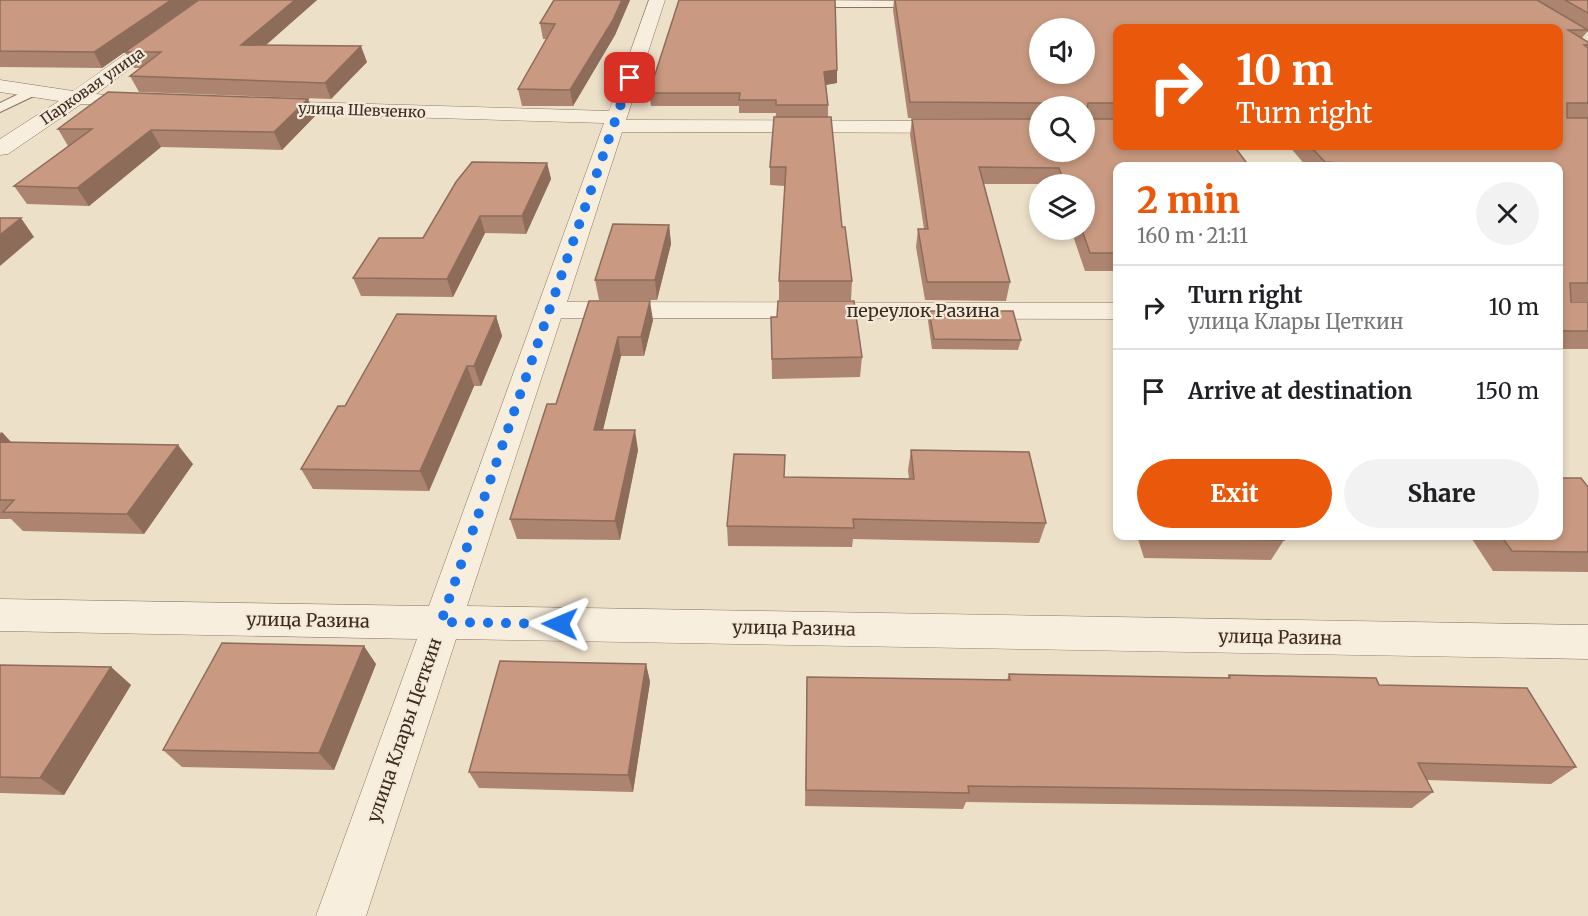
<!DOCTYPE html>
<meta charset="utf-8">
<style>
:root{--surface:#fff;--page:#f2f2f2;--text:#202124;--muted:#757577;--line:#e0e0e0;--accent:#ea580c}
body{margin:0;font-family:Merriweather,serif;background:var(--page);color:var(--text);height:100vh;display:flex;flex-direction:column;font-size:22px;white-space:nowrap}
*{box-sizing:border-box;margin:0}
p{font-size:20px;color:var(--muted)}
.icon{flex:none;width:33px;height:33px;fill:none;stroke:currentColor;stroke-width:2;stroke-linecap:round;stroke-linejoin:round}
.map{position:relative;flex:1;overflow:hidden}
.details{position:absolute;left:1113px;top:162px;width:450px;height:378px;display:flex;flex-direction:column;background:var(--surface);border-radius:12px;box-shadow:0 3px 9px #0003}
.details>*{flex:none}
.hud{position:absolute;left:1113px;top:24px;width:450px;height:126px;border-radius:12px;box-shadow:0 3px 9px #0003;background:#ea580c;color:#fff;overflow:hidden}
.buttons{position:absolute;left:1029px;top:18px;display:grid;gap:12px}
.buttons a{display:grid;place-items:center;width:66px;height:66px;border-radius:50%;background:var(--surface);box-shadow:0 3px 9px #0003;font-size:30px}
.pin{position:absolute;display:grid;place-items:center;width:51px;height:51px;color:#fff;margin:-26px;border-radius:12px;box-shadow:0 3px 9px #0006}
.me{position:absolute;width:66px;margin:-33px;rotate:271deg;stroke-linejoin:round;filter:drop-shadow(0 0 4px #0008)}
.turn{display:flex;align-items:center;gap:21px;height:126px;padding:0 24px;font-size:27px}
.turn .icon{width:78px;height:78px;stroke-width:2.5}
.turn b{display:block;font-size:42px;line-height:51px}
.round{display:grid;place-items:center;flex:none;width:63px;height:63px;border-radius:32px;background:var(--page)}
.headline{display:flex;align-items:center;justify-content:space-between;height:102px;padding:0 24px}
h1{font-size:36px;font-weight:800;line-height:45px;color:var(--accent)}
.primary-button{display:flex;gap:12px;margin-top:auto;padding:12px 24px}
.primary-button a{flex:1;height:69px;border-radius:36px;background:var(--accent);color:#fff;font-size:24px;font-weight:800;line-height:69px;text-align:center}
.primary-button a+a{background:var(--page);color:var(--text)}
ul{padding:0;list-style:none}
li{display:flex;align-items:center;gap:18px;height:84px;padding:0 24px;border-top:2px solid var(--line)}
li div{flex:1}
li b{display:block;font-size:22px}
li em{font-style:normal}
.map>svg:first-child{display:block}
.lines{fill:none;stroke-linecap:round;stroke-linejoin:round}
.lane-casing{stroke:#89725f;stroke-width:2}
.street-casing{stroke:#89725f;stroke-width:1}
.lane{fill:#f8eedd;fill-rule:evenodd}
.street{fill:#f8eedd;fill-rule:evenodd}
.wall{fill:#ad846f}
.shaded-wall{fill:#8d6c5a}
.building{fill:#c99a81;stroke:#8d6c5a;stroke-width:1.5;fill-rule:evenodd}
.route{stroke:#1a73e8;stroke-width:10;stroke-dasharray:0 18}
.labels{text-anchor:middle;dominant-baseline:central;stroke-width:4.5;stroke-linejoin:round;paint-order:stroke}
.far-street-label{font-size:15px;fill:#3a2b21;stroke:#f5ead9}
.street-label{font-size:18px;fill:#3a2b21;stroke:#f5ead9}
</style>
<div class="map">
<svg width="1588" height="916" viewBox="0 0 1588 916">
<rect width="100%" height="100%" fill="#ede0c9"/>
<g class="lines">
<g class="lane-casing">
<path id="lane" d="M 804,0 L 924,1 L 930,4 L 924,7 L 825,7 Z
M 35,86 L 42,90 L 40,93 L 0,112 L 0,103 Z"/>
</g>
<g class="street-casing">
<path id="street" d="M 202,0 L 221,0 L 96,94 L 148,99 L 151,103 L 148,107 L 81,104 L 8,154 L 0,155 L 0,139 L 59,101 L 0,92 L 0,80 L 73,91 Z
M 649,0 L 665,0 L 626,120 L 1040,121 L 1040,133 L 622,132 L 567,302 L 1118,303 L 1118,319 L 561,318 L 467,606 L 1588,625 L 1588,659 L 456,639 L 366,916 L 316,916 L 417,639 L 0,631 L 0,599 L 429,606 L 604,123 L 268,113 L 261,111 L 258,107 L 261,103 L 268,101 L 609,111 Z"/>
</g>
<use href="#lane" class="lane"/>
<use href="#street" class="street"/>
</g>
<path class="wall" d="M 0,0 L 198,0 L 102,68 L 0,67 Z
M 199,0 L 317,0 L 265,45 L 367,62 L 331,99 L 139,92 L 130,76 L 141,68 L 134,68 L 125,52 Z
M 554,0 L 630,0 L 615,35 L 573,106 L 522,106 L 518,89 L 547,39 L 543,39 L 540,23 Z
M 894,0 L 1588,0 L 1588,32 L 1587,32 L 1582,38 L 1588,42 L 1588,301 L 1571,301 L 1571,302 L 1588,302 L 1588,349 L 1558,349 L 1558,166 L 1306,166 L 1289,146 L 1558,146 L 1558,28 L 1118,28 L 1118,271 L 1085,271 L 1071,230 L 1084,230 L 1084,184 L 984,184 L 1010,282 L 1006,301 L 925,300 L 916,247 L 918,229 L 924,229 L 910,135 L 912,119 L 1040,152 L 1084,106 L 1040,106 L 1040,119 L 908,118 L 893,10 Z
M 837,70 L 837,83 L 826,85 L 828,105 L 828,117 L 842,227 L 852,281 L 851,300 L 779,300 L 779,281 L 785,186 L 770,185 L 770,167 L 776,113 L 739,113 L 739,106 L 651,106 L 649,93 Z
M 308,99 L 315,116 L 282,150 L 161,147 L 89,206 L 27,204 L 14,186 L 68,146 L 58,129 Z
M 547,163 L 551,179 L 526,234 L 485,233 L 453,297 L 361,296 L 353,278 L 423,238 Z
M 669,225 L 671,244 L 657,300 L 599,300 L 595,280 Z
M 589,301 L 653,320 L 644,356 L 621,356 L 603,430 L 638,450 L 620,540 L 517,539 L 510,519 L 556,404 Z
M 929,311 L 1021,340 L 1018,350 L 932,349 L 928,321 Z
M 496,316 L 502,336 L 481,386 L 474,386 L 429,491 L 313,489 L 301,469 Z
M 771,317 L 862,357 L 860,377 L 772,379 Z
M 0,432 L 11,442 L 193,464 L 144,534 L 23,531 L 11,519 L 0,519 Z
M 911,450 L 1046,523 L 1039,543 L 853,539 L 852,547 L 728,546 L 727,526 L 909,479 L 908,470 Z
M 1588,487 L 1588,572 L 1493,571 L 1470,536 L 1454,536 L 1558,536 Z
M 1137,536 L 1281,536 L 1284,540 L 1271,560 L 1144,558 Z
M 376,664 L 334,770 L 182,767 L 163,750 Z
M 646,664 L 650,682 L 633,792 L 479,788 L 469,772 Z
M 0,665 L 111,667 L 131,685 L 64,795 L 0,793 Z
M 1009,674 L 1227,678 L 1229,675 L 1379,685 L 1576,767 L 1551,784 L 1427,780 L 1433,792 L 1412,808 L 966,802 L 963,809 L 805,806 L 807,677 L 1007,680 Z"/>
<path class="shaded-wall" d="M 171,0 L 198,0 L 102,68 L 94,52 Z
M 295,0 L 317,0 L 248,61 L 241,45 Z
M 622,0 L 630,0 L 615,35 L 573,106 L 570,90 Z
M 361,46 L 367,62 L 331,99 L 325,83 Z
M 837,70 L 837,83 L 824,85 L 824,72 Z
M 308,99 L 315,116 L 282,150 L 274,132 Z
M 151,130 L 161,147 L 89,206 L 77,188 Z
M 547,163 L 551,179 L 526,234 L 522,216 Z
M 480,216 L 485,233 L 453,297 L 447,279 Z
M 21,218 L 34,237 L 0,266 L 0,235 Z
M 669,225 L 671,244 L 657,300 L 655,280 Z
M 650,301 L 653,320 L 644,356 L 641,337 Z
M 496,316 L 502,336 L 481,386 L 474,366 Z
M 618,337 L 621,356 L 598,450 L 594,430 Z
M 467,366 L 474,386 L 429,491 L 420,471 Z
M 635,430 L 638,450 L 620,540 L 615,521 Z
M 2,432 L 20,452 L 0,449 L 0,434 Z
M 178,445 L 193,464 L 144,534 L 127,514 Z
M 364,646 L 376,664 L 334,770 L 319,753 Z
M 646,664 L 650,682 L 633,792 L 628,775 Z
M 111,667 L 131,685 L 64,795 L 40,778 Z"/>
<path class="building" d="M 0,0 L 171,0 L 94,52 L 0,51 Z
M 199,0 L 295,0 L 241,45 L 361,46 L 325,83 L 130,76 L 161,52 L 125,52 Z
M 554,0 L 622,0 L 613,20 L 570,90 L 518,89 L 555,24 L 540,23 Z
M 679,0 L 835,0 L 837,70 L 824,72 L 828,105 L 776,105 L 776,100 L 739,100 L 740,93 L 649,93 Z
M 895,0 L 1537,0 L 1588,30 L 1568,30 L 1588,42 L 1588,45 L 1584,45 L 1588,48 L 1588,103 L 1567,103 L 1567,118 L 1588,118 L 1588,283 L 1570,283 L 1571,302 L 1588,302 L 1588,331 L 1558,331 L 1558,166 L 1342,166 L 1339,163 L 1325,162 L 1310,146 L 1558,146 L 1558,28 L 1118,28 L 1118,103 L 1088,103 L 1086,117 L 1088,119 L 1118,119 L 1118,146 L 1234,146 L 1249,166 L 1118,166 L 1118,253 L 1090,253 L 1082,230 L 1084,230 L 1084,184 L 1065,184 L 1059,168 L 979,167 L 1010,282 L 927,282 L 918,229 L 928,229 L 912,119 L 1040,119 L 1040,152 L 1084,152 L 1084,106 L 1045,106 L 1046,105 L 1043,103 L 910,102 ZM 1040,28 L 1084,28 L 1084,74 L 1040,74 Z
M 1565,0 L 1588,0 L 1588,13 Z
M 108,92 L 308,99 L 274,132 L 151,130 L 77,188 L 14,186 L 92,129 L 58,129 Z
M 774,117 L 831,117 L 842,227 L 845,227 L 852,281 L 779,281 L 786,167 L 770,167 Z
M 472,162 L 547,163 L 522,216 L 480,216 L 447,279 L 353,278 L 379,238 L 423,238 L 456,182 Z
M 0,218 L 21,218 L 0,235 Z
M 613,224 L 669,225 L 655,280 L 595,280 Z
M 589,301 L 650,301 L 641,337 L 618,337 L 594,430 L 635,430 L 615,521 L 510,519 L 547,404 L 556,404 Z
M 778,301 L 854,301 L 862,357 L 772,359 L 771,317 L 777,317 Z
M 929,311 L 1013,311 L 1021,340 L 934,339 Z
M 397,314 L 496,316 L 474,366 L 467,366 L 420,471 L 301,469 L 338,406 L 345,406 Z
M 0,442 L 178,445 L 127,514 L 3,512 L 14,500 L 0,500 Z
M 911,450 L 1029,452 L 1046,523 L 853,519 L 854,528 L 727,526 L 734,454 L 785,455 L 784,477 L 914,479 Z
M 1558,478 L 1581,478 L 1588,487 L 1588,552 L 1512,551 L 1501,536 L 1558,536 Z
M 1153,536 L 1281,536 L 1284,540 L 1154,538 Z
M 222,643 L 364,646 L 319,753 L 163,750 Z
M 500,661 L 646,664 L 628,775 L 469,772 Z
M 0,665 L 111,667 L 40,778 L 0,777 Z
M 1009,674 L 1230,678 L 1229,675 L 1376,678 L 1379,685 L 1527,688 L 1576,767 L 1418,763 L 1433,792 L 968,786 L 969,793 L 806,790 L 807,677 L 1010,680 Z"/>
<g class="lines">
<path class="route" d="M 560,624 L 441,622 L 630,78"/>
</g>
<g class="labels">
<g class="far-street-label">
<text transform="translate(92 86) rotate(-35)">Парковая улица</text>
<text transform="translate(362 110) rotate(2)">улица Шевченко</text>
</g>
<g class="street-label">
<text x="923" y="310">переулок Разина</text>
<text transform="translate(308 620) rotate(1)">улица Разина</text>
<text transform="translate(794 628) rotate(1)">улица Разина</text>
<text transform="translate(1280 637) rotate(1)">улица Разина</text>
<text transform="translate(404 730) rotate(-71)">улица Клары Цеткин</text>
</g>
</g>
</svg>
<div class="buttons">
<a><svg class="icon" aria-label="sound" viewBox="0 0 24 24"><path d="M4 9h4l5-4v14l-5-4H4zM17 9q2 3 0 6"/></svg></a>
<a><svg class="icon" aria-label="search" viewBox="0 0 24 24"><circle cx="10" cy="10" r="6"/><path d="M15 15l6 6"/></svg></a>
<a><svg class="icon" aria-label="layers" viewBox="0 0 24 24"><path d="M12 4l9 5-9 5-9-5zM3 14l9 5 9-5"/></svg></a>
</div>
<div class="pin" style="left:630px;top:78px;background:#d93025"><svg class="icon" aria-label="arrive" viewBox="0 0 24 24"><path d="M6 21V4h12l-3 4 3 4H6"/></svg></div>
<svg class="me" style="left:560px;top:624px" viewBox="-20 -20 40 40"><path d="M0-17L14 15 0 8-14 15z" fill="#1a73e8" stroke="#fff" stroke-width="4"/></svg>
<div class="hud">
<div class="turn"><svg class="icon" aria-label="right" viewBox="0 0 24 24"><path d="M7 20v-9h11M14 6l5 5-5 5"/></svg><div><b>10 m</b>Turn right</div></div>
</div>
<section class="details">
<div class="headline"><div><h1>2 min</h1><p>160 m · 21:11</p></div><a class="round"><svg class="icon" aria-label="close" viewBox="0 0 24 24"><path d="M6 6l12 12M18 6L6 18"/></svg></a></div>
<ul>
<li><svg class="icon" aria-label="right" viewBox="0 0 24 24"><path d="M7 20v-9h11M14 6l5 5-5 5"/></svg><div><b>Turn right</b><p>улица Клары Цеткин</p></div><em>10 m</em></li>
<li><svg class="icon" aria-label="arrive" viewBox="0 0 24 24"><path d="M6 21V4h12l-3 4 3 4H6"/></svg><div><b>Arrive at destination</b></div><em>150 m</em></li>
</ul>
<div class="primary-button"><a>Exit</a><a>Share</a></div>
</section>
</div>
